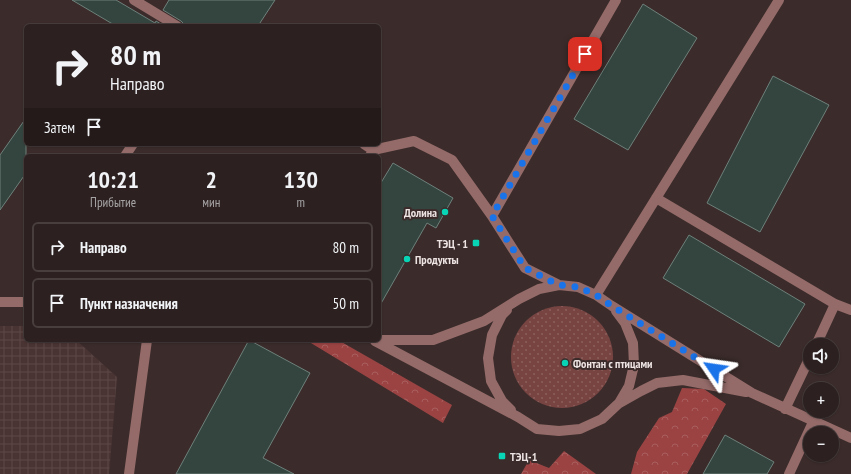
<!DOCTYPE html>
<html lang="ru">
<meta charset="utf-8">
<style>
:root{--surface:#2c2120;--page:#382e2d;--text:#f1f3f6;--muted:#a6a3a5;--line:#483e3e}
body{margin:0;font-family:"PT Sans Narrow",sans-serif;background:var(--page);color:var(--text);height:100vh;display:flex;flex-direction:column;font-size:15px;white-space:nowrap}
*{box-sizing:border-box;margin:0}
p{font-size:13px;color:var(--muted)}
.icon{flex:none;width:22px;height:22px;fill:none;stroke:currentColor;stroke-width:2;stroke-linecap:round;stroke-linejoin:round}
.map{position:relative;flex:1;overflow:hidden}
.sheet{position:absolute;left:24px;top:154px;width:357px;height:188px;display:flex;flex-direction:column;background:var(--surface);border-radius:6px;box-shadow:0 1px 3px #0004,0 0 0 1px var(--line)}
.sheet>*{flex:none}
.top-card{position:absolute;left:24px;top:24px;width:357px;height:122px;border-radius:6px;box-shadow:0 1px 3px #0004,0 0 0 1px var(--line);background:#2c2120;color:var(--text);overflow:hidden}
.controls{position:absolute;left:803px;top:338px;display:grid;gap:8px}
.controls a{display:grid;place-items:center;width:36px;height:36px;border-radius:50%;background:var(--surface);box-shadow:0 1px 3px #0004,0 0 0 1px var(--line);font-size:20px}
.pin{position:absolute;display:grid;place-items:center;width:34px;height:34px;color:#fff;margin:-17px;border-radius:8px;box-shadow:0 2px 6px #0006}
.me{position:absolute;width:44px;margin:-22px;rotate:302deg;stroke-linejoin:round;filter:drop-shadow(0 0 3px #0008)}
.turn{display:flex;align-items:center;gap:14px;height:84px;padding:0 20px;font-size:18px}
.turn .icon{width:52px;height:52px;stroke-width:2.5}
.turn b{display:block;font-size:28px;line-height:34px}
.then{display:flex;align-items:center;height:38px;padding:0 20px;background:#0003;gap:8px;font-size:15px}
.eta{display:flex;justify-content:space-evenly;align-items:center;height:68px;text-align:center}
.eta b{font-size:24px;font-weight:600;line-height:28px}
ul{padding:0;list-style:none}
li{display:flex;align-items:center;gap:12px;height:50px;margin:0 8px 6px;padding:0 12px;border:2px solid var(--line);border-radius:6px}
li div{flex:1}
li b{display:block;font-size:15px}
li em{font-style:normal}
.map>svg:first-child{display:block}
.industrial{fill:url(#industrial-grid)}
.grass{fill:url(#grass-dots)}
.forest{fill:url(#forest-crowns)}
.building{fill:#344540;stroke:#6e807b}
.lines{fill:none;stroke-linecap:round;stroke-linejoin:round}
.minor{stroke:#946b69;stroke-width:10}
.route{stroke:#1a73e8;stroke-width:7;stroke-dasharray:0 12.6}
.poi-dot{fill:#07d5b6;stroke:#3b2c2b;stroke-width:1.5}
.labels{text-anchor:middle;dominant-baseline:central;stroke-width:4;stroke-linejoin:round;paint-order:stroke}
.poi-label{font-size:12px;font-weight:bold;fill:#eee4e4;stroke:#3b2c2b;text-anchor:start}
</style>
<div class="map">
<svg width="851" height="474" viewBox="0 0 851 474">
<defs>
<pattern id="industrial-grid" width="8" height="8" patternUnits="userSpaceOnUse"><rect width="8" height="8" fill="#4a3433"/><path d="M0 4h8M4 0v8" fill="none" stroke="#5c4847"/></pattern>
<pattern id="grass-dots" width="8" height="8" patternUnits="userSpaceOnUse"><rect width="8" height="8" fill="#784442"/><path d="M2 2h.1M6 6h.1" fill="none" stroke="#8c5f5d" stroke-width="1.8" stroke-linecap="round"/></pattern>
<pattern id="forest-crowns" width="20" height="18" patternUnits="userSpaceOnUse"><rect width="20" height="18" fill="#9b4343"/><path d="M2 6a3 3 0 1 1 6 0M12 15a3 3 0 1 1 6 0" fill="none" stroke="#a95e5e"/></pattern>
</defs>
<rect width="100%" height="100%" fill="#3b2c2b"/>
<path class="industrial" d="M 0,326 L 26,326 L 26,340 L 76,340 L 117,377 L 109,474 L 0,474 Z"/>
<path class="grass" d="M511 357a51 51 0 1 1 102 0a51 51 0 1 1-102 0Z"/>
<path class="forest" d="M 306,340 L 338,340 L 452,405 L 443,423 Z
M 682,388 L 704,389 L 726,404 L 687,474 L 631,474 L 637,452 L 659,418 L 672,412 Z
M 564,451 L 596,474 L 521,474 L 529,460 L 549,468 Z"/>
<path class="building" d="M 72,0 L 116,0 L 155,23 L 156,21 L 164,26 L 116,26 Z
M 169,0 L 275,0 L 258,26 L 183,26 L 183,23 L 181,21 L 163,10 Z
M 643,4 L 697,38 L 628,150 L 574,119 Z
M 773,76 L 829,105 L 760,232 L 707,203 Z
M 26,118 L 26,173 L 0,210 L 0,155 Z
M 393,163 L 453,198 L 436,228 L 427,223 L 379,307 L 379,186 Z
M 689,235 L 805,304 L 779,347 L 663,278 Z
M 249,340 L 310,373 L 263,458 L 294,474 L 176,474 Z
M 725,435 L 774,462 L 767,474 L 703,474 Z"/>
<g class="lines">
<path class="minor" d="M 134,0 L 177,26
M 364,144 L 373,150
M 125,156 L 133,144
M 370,156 L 373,150 L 414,141 L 452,160 L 492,216
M 656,198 L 835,304 L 851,310
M 559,285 L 525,268 L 492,216 L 616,0
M 596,295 L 779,0
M 0,302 L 26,302
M 507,310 L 502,315 L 492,335 L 488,358 L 491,381 L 502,401 L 511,410
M 616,311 L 625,323 L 633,343 L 634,365 L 629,386 L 619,403
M 379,340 L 433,340 L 484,321 L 519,299 L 539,289 L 559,285 L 578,287 L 596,295 L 612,306 L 752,393 L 851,438
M 375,341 L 518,417 L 537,429 L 559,431 L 580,429 L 602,419 L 618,404 L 641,391 L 657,383 L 683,380 L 746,392
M 816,345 L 835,304
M 785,409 L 810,357
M 129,474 L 147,340
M 789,474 L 813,422"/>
</g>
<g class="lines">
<path class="route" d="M 585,54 L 492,216 L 525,268 L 559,285 L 578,287 L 596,295 L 612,306 L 714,369"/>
</g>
<g class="poi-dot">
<circle cx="445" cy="212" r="4"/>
<rect x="472" y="239" width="8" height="8" rx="2"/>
<circle cx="407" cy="259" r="4"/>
<circle cx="565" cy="363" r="4"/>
<rect x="498" y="452" width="8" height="8" rx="2"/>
</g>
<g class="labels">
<g class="poi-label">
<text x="437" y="212" text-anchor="end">Долина</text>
<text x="468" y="243" text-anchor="end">ТЭЦ - 1</text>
<text x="415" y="259">Продукты</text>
<text x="573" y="363">Фонтан с птицами</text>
<text x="510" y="456">ТЭЦ-1</text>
</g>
</g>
</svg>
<div class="controls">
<a><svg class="icon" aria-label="sound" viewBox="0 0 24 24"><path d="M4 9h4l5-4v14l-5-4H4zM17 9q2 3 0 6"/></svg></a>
<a>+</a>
<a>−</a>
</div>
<div class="pin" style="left:585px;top:54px;background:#d93025"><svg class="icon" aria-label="arrive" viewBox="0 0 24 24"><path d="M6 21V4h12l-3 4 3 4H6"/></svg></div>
<svg class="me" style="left:714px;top:369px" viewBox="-20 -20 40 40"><path d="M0-17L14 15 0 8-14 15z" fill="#1a73e8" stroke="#fff" stroke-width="4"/></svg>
<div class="top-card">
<div class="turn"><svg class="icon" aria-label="right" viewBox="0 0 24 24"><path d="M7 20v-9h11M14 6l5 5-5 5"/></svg><div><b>80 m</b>Направо</div></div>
<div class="then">Затем<svg class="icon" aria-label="arrive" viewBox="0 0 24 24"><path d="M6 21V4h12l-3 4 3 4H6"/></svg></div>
</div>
<section class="sheet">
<div class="eta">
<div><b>10:21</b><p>Прибытие</p></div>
<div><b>2</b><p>мин</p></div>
<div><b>130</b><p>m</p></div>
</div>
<ul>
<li><svg class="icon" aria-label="right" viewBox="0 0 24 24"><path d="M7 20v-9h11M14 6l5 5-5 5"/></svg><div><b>Направо</b></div><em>80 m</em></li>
<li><svg class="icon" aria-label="arrive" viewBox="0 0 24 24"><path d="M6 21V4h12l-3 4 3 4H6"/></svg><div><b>Пункт назначения</b></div><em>50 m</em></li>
</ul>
</section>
</div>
